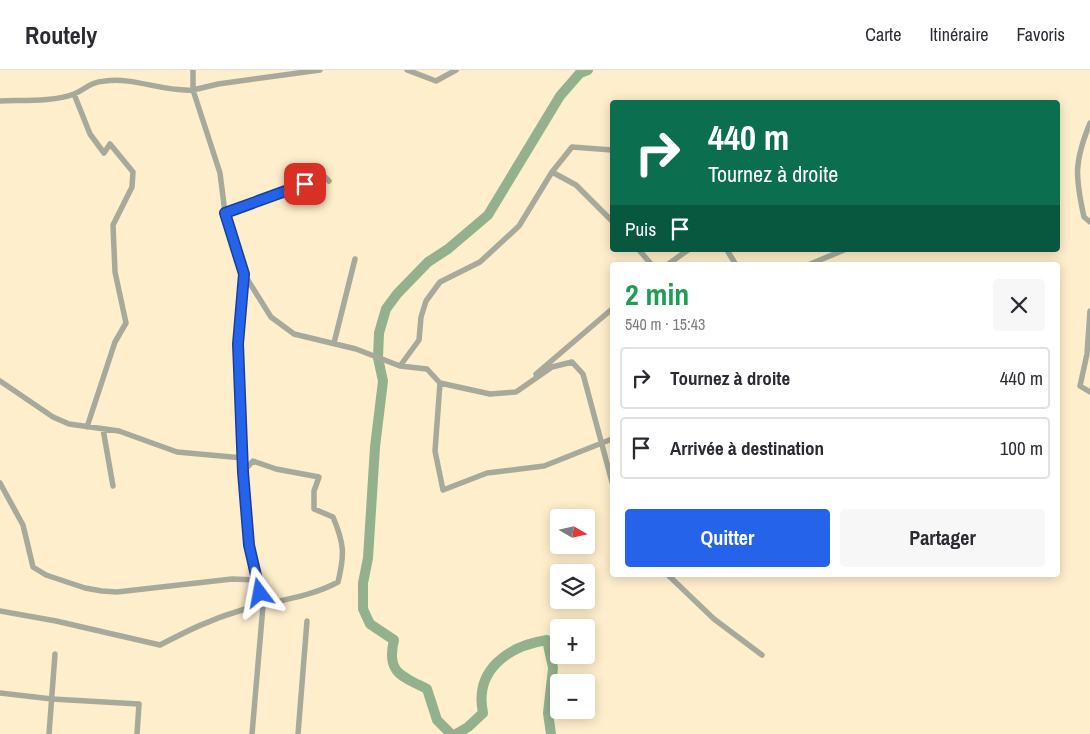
<!DOCTYPE html>
<html lang="fr">
<meta charset="utf-8">
<style>
:root{--surface:#fff;--page:#f7f7f7;--text:#2b2b33;--muted:#7c7c81;--line:#e1e1e2;--accent:#2563eb}
body{margin:0;font-family:"Archivo Narrow",sans-serif;background:var(--page);color:var(--text);height:100vh;display:flex;flex-direction:column;font-size:19px;white-space:nowrap}
*{box-sizing:border-box;margin:0}
p{font-size:16px;color:var(--muted)}
.icon{flex:none;width:28px;height:28px;fill:none;stroke:currentColor;stroke-width:2;stroke-linecap:round;stroke-linejoin:round}
.map{position:relative;flex:1;overflow:hidden}
.side{position:absolute;left:610px;top:192px;width:450px;height:315px;display:flex;flex-direction:column;background:var(--surface);border-radius:5px;box-shadow:0 2px 12px #0003}
.side>*{flex:none}
.top-card{position:absolute;left:610px;top:30px;width:450px;height:152px;border-radius:5px;box-shadow:0 2px 12px #0003;background:#0b6e4f;color:#fff;overflow:hidden}
.needle{width:32px;rotate:99deg}
.tools{position:absolute;left:550px;top:439px;display:grid;gap:10px}
.tools a{display:grid;place-items:center;width:45px;height:45px;border-radius:5px;background:var(--surface);box-shadow:0 2px 12px #0003;font-size:25px}
.pin{position:absolute;display:grid;place-items:center;width:42px;height:42px;color:#fff;margin:-21px;border-radius:10px;box-shadow:0 2px 8px #0006}
.me{position:absolute;width:55px;margin:-28px;rotate:347deg;stroke-linejoin:round;filter:drop-shadow(0 0 4px #0008)}
.turn{display:flex;align-items:center;gap:18px;height:105px;padding:0 15px;font-size:22px}
.turn .icon{width:65px;height:65px;stroke-width:2.5}
.turn b{display:block;font-size:35px;line-height:42px}
.then{display:flex;align-items:center;height:48px;padding:0 15px;background:#0003;gap:10px;font-size:19px}
.round{display:grid;place-items:center;flex:none;width:52px;height:52px;border-radius:5px;background:var(--page)}
.overview{display:flex;align-items:center;justify-content:space-between;height:85px;padding:0 15px}
h1{font-size:30px;font-weight:800;line-height:38px;color:#1e9e55}
.cta{display:flex;gap:10px;margin-top:auto;padding:10px 15px}
.cta a{flex:1;height:58px;border-radius:5px;background:var(--accent);color:#fff;font-size:20px;font-weight:800;line-height:58px;text-align:center}
.cta a+a{background:var(--page);color:var(--text)}
ul{padding:0;list-style:none}
li{display:flex;align-items:center;gap:15px;height:62px;margin:0 10px 8px;padding:0 5px;border:2px solid var(--line);border-radius:5px}
li div{flex:1}
li b{display:block;font-size:19px}
li em{font-style:normal}
header{display:flex;align-items:center;gap:30px;box-sizing:border-box;height:70px;padding:0 25px;background:var(--surface);border-bottom:1px solid var(--line)}
header strong{font-size:24px}
nav{display:flex;gap:28px;margin-inline-start:auto;font-size:18px}
.map>svg:first-child{display:block}
.lines{fill:none;stroke-linecap:round;stroke-linejoin:round}
.river{stroke:#92b18c;stroke-width:10}
.minor{stroke:#a7aa9a;stroke-width:5.5}
.route-casing{stroke:#184099;stroke-width:12}
.route{stroke:#2563eb;stroke-width:9}
</style>
<header>
<strong>Routely</strong>
<nav><a>Carte</a><a>Itinéraire</a><a>Favoris</a></nav>
</header>
<div class="map">
<svg width="1090" height="664" viewBox="0 0 1090 664">
<rect width="100%" height="100%" fill="#feeecb"/>
<g class="lines">
<path class="river" d="M 451,664 L 437,650 L 427,619 C 401,606 386,602 394,570 L 370,554 L 363,539 L 363,513 L 368,488 L 375,377 L 383,311 L 378,288 L 379,263 L 386,239 L 397,224 L 428,192 L 448,179 L 488,145 L 560,26 L 580,3 L 588,0
M 456,664 L 468,657 L 483,643 C 474,600 508,576 547,570 L 553,598 L 548,643 L 551,664"/>
<path class="minor" d="M 193,0 L 193,20 L 218,14 L 320,0
M 407,0 L 436,11 L 456,0
M 74,24 L 90,64 L 104,83 L 110,74 L 133,102 L 132,117 L 113,155 L 115,202 L 126,253 L 115,272 L 87,357
M 0,31 C 21,30 54,32 74,24 C 85,20 89,12 105,11 C 135,7 162,22 193,20 L 220,103 L 225,143 L 244,204 L 271,247 L 294,264 L 356,279 L 400,296 L 419,270 L 421,247 L 426,231 L 440,212 L 480,192 L 519,156 L 552,102 L 572,77 L 612,80
M 1090,53 C 1074,92 1075,106 1084,147 L 1090,152
M 552,102 L 576,115 L 612,151
M 225,143 L 320,107 L 325,107 L 329,111
M 639,180 L 652,195
M 727,180 L 736,195
M 667,195 L 688,180
M 808,195 L 844,180
M 244,204 L 238,274 L 243,402 L 249,475 L 263,536 L 252,664
M 1090,241 L 1087,284 L 1080,316 L 1090,322
M 334,273 L 355,189
M 400,296 L 427,299 L 440,313 L 490,324 L 516,322 L 552,297 L 572,292 L 583,304 L 612,412
M 536,304 L 612,239
M 0,311 L 53,347 L 69,354 L 119,361 L 177,382 L 243,388
M 440,313 L 435,381 L 443,420 L 487,403 L 544,396 L 612,369
M 103,359 L 113,416
M 0,413 L 23,455 L 33,497 L 46,505 L 85,518 L 102,521 L 117,522 L 232,509 L 257,510
M 668,505 L 714,549 L 762,585
M 0,541 L 56,551 L 160,575 C 187,561 211,549 242,540 C 273,531 309,528 338,512 C 345,484 344,473 333,447 L 314,439 L 314,421 L 319,407 L 276,399 L 253,391 L 243,402
M 0,623 L 52,629 L 139,634 L 137,664
M 49,664 L 55,584
M 298,664 L 307,551"/>
</g>
<g class="lines">
<g class="route-casing">
<path id="route" d="M 260,523 L 249,475 L 243,402 L 238,274 L 244,204 L 225,143 L 305,114"/>
</g>
<use href="#route" class="route"/>
</g>
</svg>
<div class="tools">
<a><svg class="needle" viewBox="-14 -14 28 28"><path d="M0-13l5 13h-10z" fill="#e53935"/><path d="M0 13l5-13h-10z" fill="#7c7c81"/></svg></a>
<a><svg class="icon" aria-label="layers" viewBox="0 0 24 24"><path d="M12 4l9 5-9 5-9-5zM3 14l9 5 9-5"/></svg></a>
<a>+</a>
<a>−</a>
</div>
<div class="pin" style="left:305px;top:114px;background:#d93025"><svg class="icon" aria-label="arrive" viewBox="0 0 24 24"><path d="M6 21V4h12l-3 4 3 4H6"/></svg></div>
<svg class="me" style="left:260px;top:523px" viewBox="-20 -20 40 40"><path d="M0-17L14 15 0 8-14 15z" fill="#2563eb" stroke="#fff" stroke-width="4"/></svg>
<div class="top-card">
<div class="turn"><svg class="icon" aria-label="right" viewBox="0 0 24 24"><path d="M7 20v-9h11M14 6l5 5-5 5"/></svg><div><b>440 m</b>Tournez à droite</div></div>
<div class="then">Puis<svg class="icon" aria-label="arrive" viewBox="0 0 24 24"><path d="M6 21V4h12l-3 4 3 4H6"/></svg></div>
</div>
<section class="side">
<div class="overview"><div><h1>2 min</h1><p>540 m · 15:43</p></div><a class="round"><svg class="icon" aria-label="close" viewBox="0 0 24 24"><path d="M6 6l12 12M18 6L6 18"/></svg></a></div>
<ul>
<li><svg class="icon" aria-label="right" viewBox="0 0 24 24"><path d="M7 20v-9h11M14 6l5 5-5 5"/></svg><div><b>Tournez à droite</b></div><em>440 m</em></li>
<li><svg class="icon" aria-label="arrive" viewBox="0 0 24 24"><path d="M6 21V4h12l-3 4 3 4H6"/></svg><div><b>Arrivée à destination</b></div><em>100 m</em></li>
</ul>
<div class="cta"><a>Quitter</a><a>Partager</a></div>
</section>
</div>
